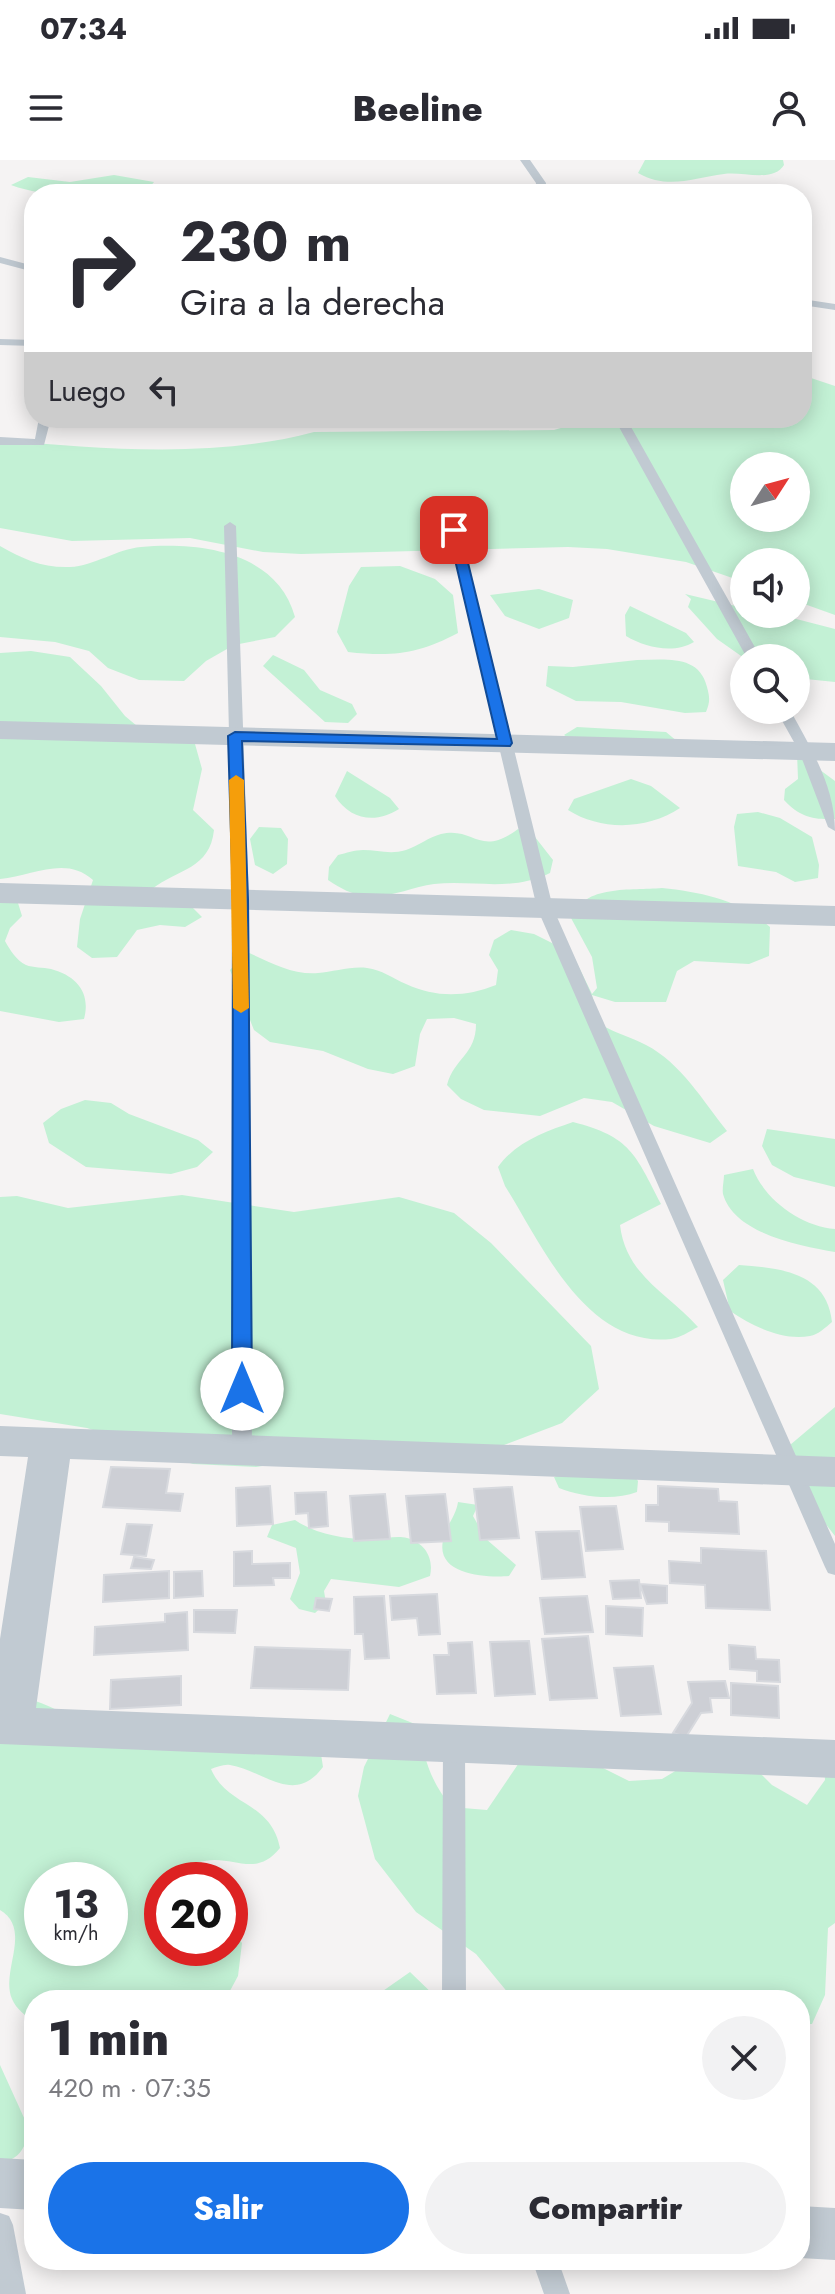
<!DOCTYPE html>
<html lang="es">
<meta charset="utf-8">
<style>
:root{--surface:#fff;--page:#f2f2f3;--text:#2b2b33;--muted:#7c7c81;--accent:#1a73e8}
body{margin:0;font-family:Jost,sans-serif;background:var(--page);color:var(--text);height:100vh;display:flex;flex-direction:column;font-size:30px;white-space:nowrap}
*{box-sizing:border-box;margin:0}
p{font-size:26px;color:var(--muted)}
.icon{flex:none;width:44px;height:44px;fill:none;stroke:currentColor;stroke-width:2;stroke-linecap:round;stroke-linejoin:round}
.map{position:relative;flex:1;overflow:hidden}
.drawer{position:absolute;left:24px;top:1830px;width:786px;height:280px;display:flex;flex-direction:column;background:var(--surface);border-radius:32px;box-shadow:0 4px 20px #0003}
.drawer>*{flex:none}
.top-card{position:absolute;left:24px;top:24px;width:788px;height:244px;border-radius:32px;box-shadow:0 4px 20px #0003;background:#fff;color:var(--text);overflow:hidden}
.needle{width:52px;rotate:54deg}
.tools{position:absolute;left:730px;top:292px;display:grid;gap:16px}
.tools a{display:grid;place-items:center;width:80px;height:80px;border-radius:50%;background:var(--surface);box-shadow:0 4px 20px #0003;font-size:40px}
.speed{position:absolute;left:24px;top:1702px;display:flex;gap:16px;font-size:40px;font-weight:700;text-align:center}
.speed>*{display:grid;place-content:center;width:104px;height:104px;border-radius:50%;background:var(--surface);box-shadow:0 4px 20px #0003;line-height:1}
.speed small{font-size:20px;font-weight:400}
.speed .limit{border:12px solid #d22;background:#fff;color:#111}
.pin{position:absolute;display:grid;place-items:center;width:68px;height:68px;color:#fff;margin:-34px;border-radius:16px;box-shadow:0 4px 12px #0006}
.me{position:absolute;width:88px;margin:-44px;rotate:0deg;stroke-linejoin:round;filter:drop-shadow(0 0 6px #0008)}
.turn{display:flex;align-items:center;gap:28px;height:168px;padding:0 24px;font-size:36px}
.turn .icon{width:104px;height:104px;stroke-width:2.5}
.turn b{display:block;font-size:56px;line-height:68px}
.then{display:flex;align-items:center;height:76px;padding:0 24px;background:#0003;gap:16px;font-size:30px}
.round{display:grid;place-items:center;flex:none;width:84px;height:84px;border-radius:42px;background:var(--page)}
.summary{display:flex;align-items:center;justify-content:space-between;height:136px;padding:0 24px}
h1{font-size:48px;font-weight:800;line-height:60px}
.action{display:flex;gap:16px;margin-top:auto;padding:16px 24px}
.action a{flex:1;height:92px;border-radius:48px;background:var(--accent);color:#fff;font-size:32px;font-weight:800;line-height:92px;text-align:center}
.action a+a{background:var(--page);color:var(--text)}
.status{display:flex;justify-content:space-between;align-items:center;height:56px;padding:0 40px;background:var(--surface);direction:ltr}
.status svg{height:22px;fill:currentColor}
header{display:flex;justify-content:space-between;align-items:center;height:104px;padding:0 24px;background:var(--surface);font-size:36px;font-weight:800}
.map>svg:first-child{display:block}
.green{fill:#c3f1d5;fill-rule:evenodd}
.building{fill:#cdcfd5;stroke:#d7d9de;stroke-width:2}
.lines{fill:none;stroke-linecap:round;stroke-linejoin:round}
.lane{fill:#c1cad2;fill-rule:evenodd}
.street{fill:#c1cad2;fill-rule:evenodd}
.route{fill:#1a73e8;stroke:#114b97;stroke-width:2}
.slow{fill:#f59e0b}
</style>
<div class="status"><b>07:34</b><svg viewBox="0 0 49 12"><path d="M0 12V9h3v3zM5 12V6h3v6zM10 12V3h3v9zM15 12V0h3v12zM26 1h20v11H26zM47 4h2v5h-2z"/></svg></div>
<header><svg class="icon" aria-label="menu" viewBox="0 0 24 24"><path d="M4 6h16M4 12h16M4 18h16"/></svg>Beeline<svg class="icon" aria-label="person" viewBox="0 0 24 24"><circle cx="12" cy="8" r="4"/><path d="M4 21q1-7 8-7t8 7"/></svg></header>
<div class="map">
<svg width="835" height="2134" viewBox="0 0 835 2134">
<rect width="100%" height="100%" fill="#f5f3f3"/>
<path class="green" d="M 645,0 L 783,0 L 784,5 C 773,23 742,11 724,14 C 693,18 668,30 638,13 Z
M 114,15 L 154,22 L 150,27 C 102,31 57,42 11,25 L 28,17 L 70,22 Z
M 802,215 L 835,226 L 835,455 L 796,441 L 796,402 L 744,402 L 744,422 L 686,402 L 607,389 L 568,387 L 301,394 L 263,392 L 190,378 L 72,381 L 0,368 L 0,280 C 103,289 213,299 314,272 L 554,270 L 584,261 L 566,258 L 802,258 ZM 744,306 L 796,306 L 796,358 L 744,358 Z
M 0,386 C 23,399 42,408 70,407 C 94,406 117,389 141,387 C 199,382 277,391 295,457 L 275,477 L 234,485 L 206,501 L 184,521 L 139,520 L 108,508 L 89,491 L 55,482 L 0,477 Z
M 400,406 L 435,419 L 453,435 L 458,473 C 418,494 393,497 348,492 L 337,472 L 349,426 L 361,407 Z
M 539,429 L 573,440 L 569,458 L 539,469 L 505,456 L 490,435 Z
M 685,434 L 744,448 L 744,454 L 777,454 L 835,469 L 835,522 L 796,518 L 796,498 L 744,498 L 717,479 L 688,447 L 691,439 Z
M 630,446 L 686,473 L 694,482 C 674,494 646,488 626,476 L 625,455 Z
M 31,491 L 70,497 L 101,526 L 125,556 L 137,566 L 195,584 L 202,609 L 193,650 L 214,670 C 210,709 178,709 152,729 L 190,745 L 202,757 L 185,767 L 160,765 L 137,770 L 117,797 L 92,798 L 77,787 L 80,759 L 93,720 C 66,695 32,716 0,719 L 0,493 Z
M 273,495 L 304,510 L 320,530 L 352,544 L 357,554 L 348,563 L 325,562 L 263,506 Z
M 637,500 C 665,500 699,494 707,527 C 710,538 710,542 706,552 L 685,553 L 621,542 L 576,541 L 546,526 L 548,506 L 573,507 Z
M 577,567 L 666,572 L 678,582 L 579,585 L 564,575 Z
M 797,593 L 835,621 L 835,659 C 813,660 800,657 784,640 L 785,629 L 798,619 Z
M 347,611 L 390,638 L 399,649 C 376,664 350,660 335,636 Z
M 631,619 L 651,626 L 680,648 C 647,670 601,671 568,650 L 574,639 Z
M 758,652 L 780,658 L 812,677 L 819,705 L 818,718 L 795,722 L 776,712 L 738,706 L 734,667 L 737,654 Z
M 259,667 L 281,668 L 288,679 L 287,704 L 273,714 L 255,705 L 250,679 Z
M 518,669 L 535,677 L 553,700 L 550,713 C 512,732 474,720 434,724 C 412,727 391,738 367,736 C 352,735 340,728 328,720 L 329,707 L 338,695 C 346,693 355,690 363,690 C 378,690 390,695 406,690 C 418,686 429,677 441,674 C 474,666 479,698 518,669 Z
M 662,728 C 701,732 740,740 770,767 L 769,796 L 749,804 L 694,801 L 677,811 L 666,842 L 615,842 L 592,835 L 600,864 C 617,874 631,877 646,885 C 681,903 703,941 727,971 L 710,983 L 654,966 L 612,942 L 584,938 L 540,956 L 484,950 L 461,939 L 447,925 C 454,898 476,895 476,864 L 454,858 L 427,859 L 420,874 L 415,906 L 393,914 L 368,909 L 323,891 L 270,882 L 254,870 L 230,810 L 247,792 C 270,802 292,815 318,813 C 333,812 351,806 367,808 C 382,810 392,818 406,824 C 436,838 466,837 496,825 L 498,810 L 489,795 L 494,780 L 511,770 L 534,774 L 572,793 L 592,834 L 597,828 L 592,797 L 571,758 C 584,724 631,731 662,728 Z
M 0,733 L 18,743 L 22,756 L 10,768 L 5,781 C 10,790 16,800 26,805 C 33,808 43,807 51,809 C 77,816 91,833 84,859 L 59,862 L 0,851 Z
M 85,940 L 111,943 L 129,954 L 198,980 L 213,992 L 197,1007 L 171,1014 L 86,1007 L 49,983 L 43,963 L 61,949 Z
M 573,962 C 631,977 635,994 661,1044 L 620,1065 C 626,1116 668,1133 698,1167 C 690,1171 680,1178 671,1179 C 586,1188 542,1085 505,1026 L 498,1007 C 516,982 544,972 573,962 Z
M 767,969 L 835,979 L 835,1027 L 794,1017 L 772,1005 L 762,986 Z
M 753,1009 C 765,1040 801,1066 835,1069 L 835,1092 C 801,1086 734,1074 723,1034 C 722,1029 724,1020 724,1015 Z
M 182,1035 L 294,1052 L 399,1037 L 454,1053 L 491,1083 L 591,1186 L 599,1229 L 562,1263 L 504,1285 L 380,1288 L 256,1307 L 193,1304 L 87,1268 L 0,1254 L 0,1037 L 17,1036 L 68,1048 Z
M 739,1105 C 782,1108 827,1113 832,1162 C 826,1167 818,1175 810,1176 C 782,1181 752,1166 730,1151 L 723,1120 Z
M 835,1247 L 835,1376 L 800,1331 L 790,1285 Z
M 588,1307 L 631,1312 L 638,1321 L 637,1332 C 614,1341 582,1337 559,1328 L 554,1317 Z
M 458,1342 L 478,1345 L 473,1356 L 486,1379 L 516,1405 L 509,1416 C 486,1418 432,1415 444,1377 C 447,1364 456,1356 458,1342 Z
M 295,1360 C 317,1375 348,1380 375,1379 C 385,1379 397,1375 407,1378 C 425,1383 434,1398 430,1416 L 399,1427 L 331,1419 L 324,1431 L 326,1443 L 315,1453 L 299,1449 L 290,1439 L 300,1413 L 296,1388 L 267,1377 L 272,1365 Z
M 0,1536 C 29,1536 47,1544 72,1558 L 321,1594 L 323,1607 C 294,1646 265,1611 230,1605 C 224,1604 217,1607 211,1609 C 227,1647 271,1641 280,1688 C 253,1721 231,1691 197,1703 L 193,1720 L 162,1720 L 162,1788 L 230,1788 L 230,1768 L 242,1783 L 238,1816 L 225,1840 L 34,1840 L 34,1862 C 26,1856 16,1849 12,1839 C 0,1811 33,1770 0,1750 ZM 42,1720 L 110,1720 L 110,1788 L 42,1788 Z
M 390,1554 L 420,1566 C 423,1599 431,1621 451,1647 L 487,1650 L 523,1597 L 599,1606 L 629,1621 L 662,1619 L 717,1586 L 747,1600 L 772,1625 L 807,1645 L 825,1620 L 823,1589 L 835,1580 L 835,1763 L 828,1768 L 825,1835 L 812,1864 L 800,1864 L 800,1840 L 514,1840 L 476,1794 L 416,1752 L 375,1699 L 358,1636 L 364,1607 Z
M 410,1812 L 439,1840 L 370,1840 Z
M 0,1905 L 30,1971 C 25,1987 19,2001 0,2002 Z"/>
<path class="building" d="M 111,1307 L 170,1309 L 166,1333 L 183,1334 L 180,1351 L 103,1347 Z
M 270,1326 L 273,1364 L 237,1366 L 236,1328 Z
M 658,1326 L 718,1329 L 719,1341 L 737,1342 L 739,1374 L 669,1371 L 669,1362 L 646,1361 L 646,1345 L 658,1345 Z
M 512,1327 L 519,1378 L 480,1380 L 474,1329 Z
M 326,1332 L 328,1366 L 309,1368 L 308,1353 L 296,1354 L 295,1333 Z
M 385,1334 L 390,1379 L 354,1381 L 350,1336 Z
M 445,1334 L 451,1381 L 411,1383 L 406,1336 Z
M 616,1346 L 623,1389 L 586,1391 L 580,1347 Z
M 127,1364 L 152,1365 L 146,1396 L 121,1394 Z
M 579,1371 L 585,1417 L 542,1419 L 536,1372 Z
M 701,1388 L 766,1391 L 770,1450 L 706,1448 L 705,1425 L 670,1423 L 669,1401 L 701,1403 Z
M 252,1391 L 252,1404 L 290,1403 L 290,1418 L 273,1418 L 274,1425 L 234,1426 L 234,1392 Z
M 134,1397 L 154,1400 L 151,1409 L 131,1408 Z
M 169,1411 L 169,1438 L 103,1442 L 104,1415 Z
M 202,1411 L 203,1436 L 174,1438 L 174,1412 Z
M 639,1420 L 641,1438 L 613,1439 L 610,1421 Z
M 640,1424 L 667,1426 L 667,1443 L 647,1444 Z
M 437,1434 L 440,1474 L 419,1475 L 417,1458 L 392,1460 L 390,1436 Z
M 384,1436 L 389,1498 L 365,1499 L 363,1474 L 355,1474 L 354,1437 Z
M 587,1436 L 593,1472 L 545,1474 L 540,1438 Z
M 316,1438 L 332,1439 L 329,1451 L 314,1449 Z
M 606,1446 L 643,1448 L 642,1476 L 606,1474 Z
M 194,1450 L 237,1450 L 235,1473 L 194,1472 Z
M 187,1452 L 188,1490 L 94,1495 L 95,1467 L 165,1462 L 165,1454 Z
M 588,1476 L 597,1538 L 550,1540 L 542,1479 Z
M 529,1481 L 535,1534 L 495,1536 L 490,1482 Z
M 472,1482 L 476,1533 L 437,1534 L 434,1495 L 449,1495 L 448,1483 Z
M 729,1485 L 755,1487 L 756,1499 L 779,1500 L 780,1522 L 757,1521 L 757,1511 L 730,1509 Z
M 255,1487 L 350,1490 L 348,1530 L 251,1528 Z
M 653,1506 L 661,1554 L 621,1556 L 614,1508 Z
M 181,1516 L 181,1545 L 110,1549 L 111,1520 Z
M 725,1521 L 729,1538 L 710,1538 L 712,1552 L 701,1553 L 686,1577 L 673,1573 L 692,1543 L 688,1522 Z
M 731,1523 L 778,1526 L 779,1558 L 731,1555 Z"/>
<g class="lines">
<path class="lane" d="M 520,0 L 530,0 L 546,23 L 545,34 L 535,34 L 536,23 Z
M 0,97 L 34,106 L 34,112 L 0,103 Z
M 802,139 L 835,144 L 835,150 L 802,145 Z
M 0,179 L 34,180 L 34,186 L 0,185 Z
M 39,258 L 51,258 L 44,285 L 0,285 L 0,277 L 35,279 Z
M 614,258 L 626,258 L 761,498 L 747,498 Z
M 230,362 L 236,366 L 249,739 L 252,1290 L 249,1295 L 235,1295 L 232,1290 L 233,739 L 224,366 Z
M 450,367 L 460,370 L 553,748 L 835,1384 L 835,1415 L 828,1413 L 825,1407 L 537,748 L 448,370 Z
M 776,550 L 790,550 C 811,588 835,627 835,671 L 828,667 L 799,591 Z
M 454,1574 L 462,1577 L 465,1583 L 466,1840 L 442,1840 L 443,1583 L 446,1577 Z
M 0,2053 L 9,2056 L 13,2065 L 26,2134 L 0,2134 Z
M 532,2100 L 558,2100 L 570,2134 L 544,2134 Z"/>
<path class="street" d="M 0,561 L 835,583 L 835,601 L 0,579 Z
M 0,723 L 835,746 L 835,766 L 0,743 Z
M 0,1266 L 835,1297 L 835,1327 L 70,1299 L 36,1548 L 835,1580 L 835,1618 L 0,1584 L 0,1479 L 28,1297 L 0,1296 Z
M 0,1998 L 34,2000 L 34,2050 L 0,2048 Z
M 800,2046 L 835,2048 L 835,2100 L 800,2098 Z"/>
</g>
<path class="route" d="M 454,366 L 460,370 L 512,583 L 510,586 L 242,581 L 248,739 L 252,1229 L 242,1235 L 232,1229 L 233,739 L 228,576 L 235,572 L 497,579 L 448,370 Z"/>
<path class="slow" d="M 236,615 L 244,620 L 249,848 L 241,853 L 233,848 L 229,620 Z"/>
</svg>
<div class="tools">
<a><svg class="needle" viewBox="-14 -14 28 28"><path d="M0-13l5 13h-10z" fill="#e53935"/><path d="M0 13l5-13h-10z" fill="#7c7c81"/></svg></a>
<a><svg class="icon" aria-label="sound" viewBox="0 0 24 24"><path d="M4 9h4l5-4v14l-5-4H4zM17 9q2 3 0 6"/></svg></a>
<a><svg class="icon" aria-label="search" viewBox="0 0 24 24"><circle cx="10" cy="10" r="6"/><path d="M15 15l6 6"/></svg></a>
</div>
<div class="speed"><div>13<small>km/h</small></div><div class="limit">20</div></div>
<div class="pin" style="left:454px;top:370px;background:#d93025"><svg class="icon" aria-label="arrive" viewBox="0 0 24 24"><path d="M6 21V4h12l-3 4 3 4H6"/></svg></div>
<svg class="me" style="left:242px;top:1229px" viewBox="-20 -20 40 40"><circle r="19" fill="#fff"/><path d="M0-13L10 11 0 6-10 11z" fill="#1a73e8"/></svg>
<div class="top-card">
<div class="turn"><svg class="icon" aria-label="right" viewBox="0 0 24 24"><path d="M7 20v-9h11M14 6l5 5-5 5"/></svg><div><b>230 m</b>Gira a la derecha</div></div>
<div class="then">Luego<svg class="icon" aria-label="left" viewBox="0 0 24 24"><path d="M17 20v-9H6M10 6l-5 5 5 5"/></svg></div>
</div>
<section class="drawer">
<div class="summary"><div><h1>1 min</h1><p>420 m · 07:35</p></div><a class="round"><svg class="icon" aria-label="close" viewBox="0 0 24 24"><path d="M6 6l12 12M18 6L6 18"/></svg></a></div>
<div class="action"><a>Salir</a><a>Compartir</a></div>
</section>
</div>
